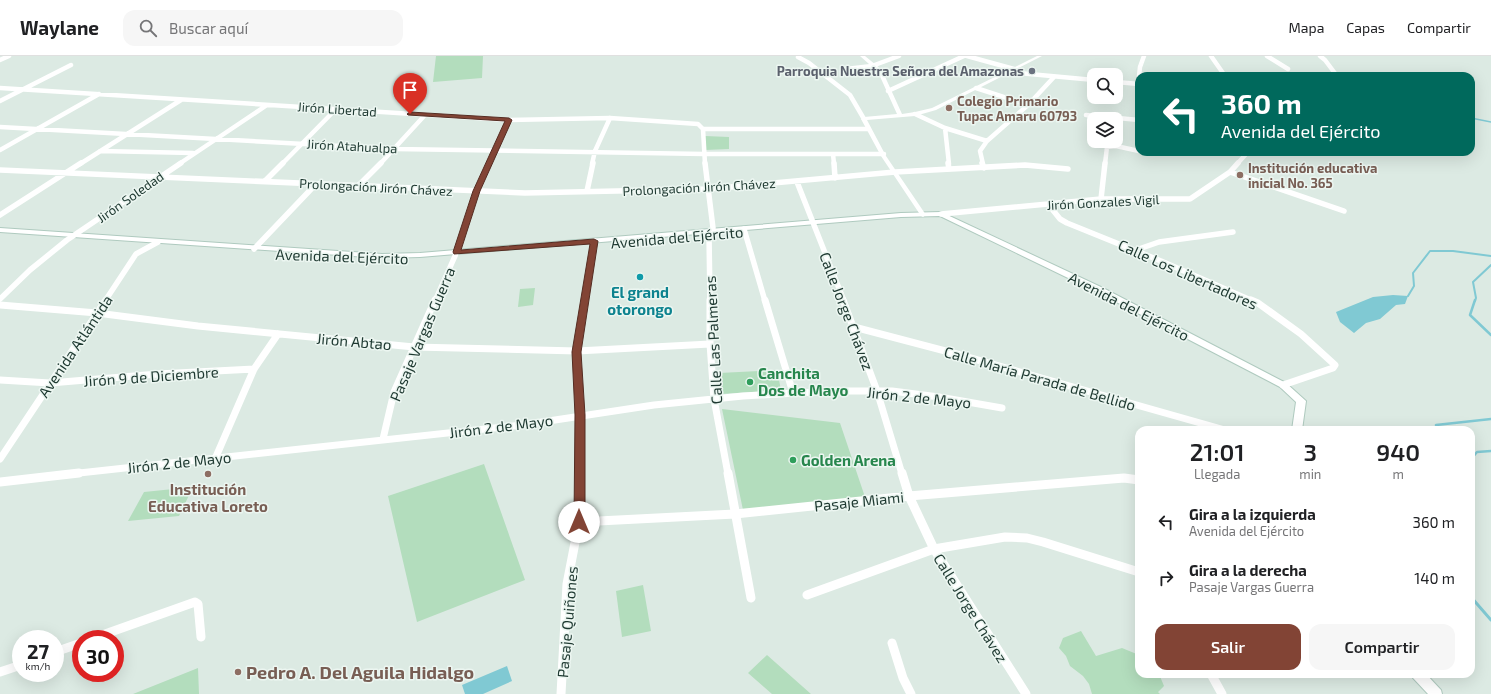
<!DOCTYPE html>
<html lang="es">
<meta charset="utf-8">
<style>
:root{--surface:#fff;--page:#f6f6f6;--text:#202124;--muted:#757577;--line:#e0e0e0;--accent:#824435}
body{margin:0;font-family:"Exo 2",sans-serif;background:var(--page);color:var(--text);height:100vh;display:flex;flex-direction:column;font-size:15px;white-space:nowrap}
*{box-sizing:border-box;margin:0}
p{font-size:13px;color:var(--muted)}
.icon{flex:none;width:22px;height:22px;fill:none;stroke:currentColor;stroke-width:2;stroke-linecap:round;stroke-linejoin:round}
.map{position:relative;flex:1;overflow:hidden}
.side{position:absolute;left:1135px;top:370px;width:340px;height:252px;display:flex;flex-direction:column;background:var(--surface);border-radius:12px;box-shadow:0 4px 16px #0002}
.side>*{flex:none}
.banner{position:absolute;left:1135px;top:16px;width:340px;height:84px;border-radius:12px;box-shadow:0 4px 16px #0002;background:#00695c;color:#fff;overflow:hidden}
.buttons{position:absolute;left:1087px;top:12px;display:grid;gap:8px}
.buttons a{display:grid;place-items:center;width:36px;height:36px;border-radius:8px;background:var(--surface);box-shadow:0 4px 16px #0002;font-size:20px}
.speed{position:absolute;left:12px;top:574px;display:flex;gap:8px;font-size:20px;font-weight:700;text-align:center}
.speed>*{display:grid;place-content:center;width:52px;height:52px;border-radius:50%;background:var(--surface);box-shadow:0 4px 16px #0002;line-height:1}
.speed small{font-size:10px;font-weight:400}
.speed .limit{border:6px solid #d22;background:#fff;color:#111}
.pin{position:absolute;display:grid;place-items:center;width:34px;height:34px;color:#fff;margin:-41px -17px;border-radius:50% 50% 50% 0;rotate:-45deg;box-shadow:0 0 4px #0007}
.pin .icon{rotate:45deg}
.me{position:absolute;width:44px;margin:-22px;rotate:0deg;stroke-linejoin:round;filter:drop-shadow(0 0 3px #0008)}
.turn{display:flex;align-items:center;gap:14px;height:84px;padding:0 20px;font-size:18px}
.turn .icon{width:52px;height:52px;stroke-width:2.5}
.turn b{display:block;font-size:28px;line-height:34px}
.eta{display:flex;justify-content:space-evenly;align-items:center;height:68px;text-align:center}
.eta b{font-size:24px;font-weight:600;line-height:28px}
.primary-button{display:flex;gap:8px;margin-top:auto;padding:8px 20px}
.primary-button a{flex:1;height:46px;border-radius:12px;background:var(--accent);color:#fff;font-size:16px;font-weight:600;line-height:46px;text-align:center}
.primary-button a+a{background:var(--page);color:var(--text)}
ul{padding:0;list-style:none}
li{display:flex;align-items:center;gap:12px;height:56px;padding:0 20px}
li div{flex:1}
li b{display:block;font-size:15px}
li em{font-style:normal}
header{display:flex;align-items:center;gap:24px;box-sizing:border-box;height:56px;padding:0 20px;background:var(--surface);border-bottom:1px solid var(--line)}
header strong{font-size:19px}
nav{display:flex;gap:22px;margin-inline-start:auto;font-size:14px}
.search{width:280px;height:36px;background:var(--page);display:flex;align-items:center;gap:10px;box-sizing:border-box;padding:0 14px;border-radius:12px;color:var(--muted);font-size:15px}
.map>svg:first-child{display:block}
.green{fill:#b3ddbd}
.water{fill:#80c9d3}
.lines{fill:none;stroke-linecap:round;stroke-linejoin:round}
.stream-far3{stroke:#80c9d3;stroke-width:1.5}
.stream-far2{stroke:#80c9d3;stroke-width:2}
.stream-far1{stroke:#80c9d3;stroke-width:2.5}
.stream{stroke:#80c9d3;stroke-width:3}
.secondary-casing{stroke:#afcabf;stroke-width:2}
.minor-far3{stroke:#fff;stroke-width:4.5}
.minor-far2{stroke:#fff;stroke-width:5.5}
.minor-far1{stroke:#fff;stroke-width:7}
.minor{stroke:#fff;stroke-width:9}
.tertiary{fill:#fff;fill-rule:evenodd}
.secondary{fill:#fff;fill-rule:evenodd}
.route{fill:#824435;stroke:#542c22}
.worship-dot{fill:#6b7280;stroke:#ecf6f1;stroke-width:1.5}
.education-dot{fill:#8d6e63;stroke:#ecf6f1;stroke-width:1.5}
.culture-dot{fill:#0f9aa8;stroke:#ecf6f1;stroke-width:1.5}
.leisure-dot{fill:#2e9e5b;stroke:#ecf6f1;stroke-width:1.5}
.labels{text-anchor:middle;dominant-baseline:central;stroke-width:3;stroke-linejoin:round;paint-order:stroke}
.far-worship-label{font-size:13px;font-weight:bold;fill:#5b616d;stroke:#ecf6f1;text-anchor:end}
.far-education-label{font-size:13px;font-weight:bold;fill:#785e54;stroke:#ecf6f1;text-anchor:start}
.far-street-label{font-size:13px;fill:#1e3931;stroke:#ecf6f1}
.street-label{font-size:15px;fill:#1e3931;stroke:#ecf6f1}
.culture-label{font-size:15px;font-weight:bold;fill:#0d838f;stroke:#ecf6f1}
.leisure-label{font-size:15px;font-weight:bold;fill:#27864d;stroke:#ecf6f1;text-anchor:start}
.education-label{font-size:15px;font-weight:bold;fill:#785e54;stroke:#ecf6f1}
.near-education-label{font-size:18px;font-weight:bold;fill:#785e54;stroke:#ecf6f1;text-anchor:start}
</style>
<header>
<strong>Waylane</strong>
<div class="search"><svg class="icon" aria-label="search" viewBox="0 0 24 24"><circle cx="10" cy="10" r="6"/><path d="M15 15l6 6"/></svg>Buscar aquí</div>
<nav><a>Mapa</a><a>Capas</a><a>Compartir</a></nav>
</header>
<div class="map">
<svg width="1491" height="638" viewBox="0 0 1491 638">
<rect width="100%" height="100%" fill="#dceae3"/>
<path class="green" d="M 436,0 L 483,0 L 482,22 L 433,26 Z
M 705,80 L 729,81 L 729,93 L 705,94 Z
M 535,232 L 533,249 L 518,251 L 520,233 Z
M 777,314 L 781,334 L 721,338 L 719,317 Z
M 722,353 L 840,367 L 865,441 L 743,454 Z
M 484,408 L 525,524 L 417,566 L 388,440 Z
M 193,431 L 179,460 L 128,465 L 144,436 Z
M 643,529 L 651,575 L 622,581 L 616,535 Z
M 1081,575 L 1096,600 L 1122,592 L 1139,599 L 1139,618 L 1159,618 L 1164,630 L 1158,636 L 1160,638 L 1092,638 L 1089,628 L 1083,620 L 1070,610 L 1066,600 L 1059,592 L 1063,582 Z
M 767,599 L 811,638 L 772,638 L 748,617 Z
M 198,612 L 199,638 L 133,638 Z"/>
<path class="water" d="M 1393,239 L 1408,240 L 1405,248 L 1396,249 L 1380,263 L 1366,267 L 1354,277 L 1340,266 L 1336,256 L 1373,241 Z
M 507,610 L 512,625 L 483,638 L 465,638 L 462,629 Z"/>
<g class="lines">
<path class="stream-far3" d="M 1471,62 L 1491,66"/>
<path class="stream-far2" d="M 1408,240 L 1414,230 L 1413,217 L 1430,195 L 1453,195 L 1491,200
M 1475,245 L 1476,242 L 1473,226 L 1491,209"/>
<path class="stream-far1" d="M 1475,244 L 1470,259 L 1491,279
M 1439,374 L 1436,369 L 1491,363
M 1471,403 L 1477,396 L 1491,395"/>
<path class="stream" d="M 1471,541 L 1491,564"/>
<g class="secondary-casing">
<path id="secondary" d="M 941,156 L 1103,232 L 1286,327 L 1306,345 L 1302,374 L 1292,374 L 1296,346 L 1280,331 L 1097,236 L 940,160 L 901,161 L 420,201 L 382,202 L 0,176 L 0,172 L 382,198 L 420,197 L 901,157 Z
M 1412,618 L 1426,618 L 1441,634 L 1442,638 L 1428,638 L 1413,622 Z"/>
</g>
<path class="minor-far3" d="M 967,0 L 1014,13
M 1211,0 L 1225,20
M 1267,0 L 1288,13
M 1320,0 L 1325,4 L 1337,20
M 798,1 L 809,7 L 850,39 L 864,63
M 0,4 L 9,0
M 846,13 L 872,10 L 899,0
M 1009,16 L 1094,24
M 1139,20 L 1140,11 L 1144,0
M 1116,26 L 1139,28
M 0,32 L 509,64 L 610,62 L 698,68 L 703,73 L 705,108
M 976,32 L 1028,49
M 888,35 L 964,0
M 0,45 L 71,9
M 915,58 L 945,72 L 987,85
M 1086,59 L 1139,64
M 0,71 L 395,93 L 704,98 L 884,98
M 945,72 L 949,108
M 703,73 L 868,73
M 0,94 L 99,38
M 100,95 L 193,97
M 1145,96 L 1148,97
M 833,98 L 834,108
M 80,108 L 181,44
M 179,108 L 267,49
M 282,108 L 335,54
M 380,108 L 425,59
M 488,108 L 509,64
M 592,108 L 595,95 L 610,62
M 983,108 L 980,95 L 987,85 L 1028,49 L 1054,21
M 1105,108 L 1107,91 L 1116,90 L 1139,95
M 1237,108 L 1248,96"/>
<path class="minor-far2" d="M 705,107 L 713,172 L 709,179 L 710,245
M 834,107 L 835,122
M 948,107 L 949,113
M 982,107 L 984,112
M 0,114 L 525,137 L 708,133 L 895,116 L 1025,109 L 1068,113
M 1230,116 L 1344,155
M 265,125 L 283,107
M 797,126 L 844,245
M 358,130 L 381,107
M 587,135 L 593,107
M 1101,143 L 1105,107
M 1048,148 L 1060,163 L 1067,167 L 1161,205 L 1253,245
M 941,158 L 1101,143 L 1190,143 L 1230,116 L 1238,107
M 0,159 L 81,107
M 744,173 L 765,245
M 254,193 L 315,129
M 1136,194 L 1159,186 L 1233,176
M 0,243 L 30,214 L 67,184 L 181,107
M 105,245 L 136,198 L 158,186
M 435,245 L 455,200 L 476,135 L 489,107
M 585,245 L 595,185"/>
<path class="minor-far1" d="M 710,244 L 710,288 L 714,343 L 728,418
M 765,244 L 793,337
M 843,244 L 877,335 L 902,418
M 1251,244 L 1258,247 L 1301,278 L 1335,309 L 1333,312 L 1283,329
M 0,249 L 97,257 L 198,270 L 414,291 L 577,295 L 710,288
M 854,271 L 953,297 L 1225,374
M 0,324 L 50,327 L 158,318 L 254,313
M 383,383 L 394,336 L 435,244
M 0,403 L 106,244
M 215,403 L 254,313 L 278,278
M 70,418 L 522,369 L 654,349 L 743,340 L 832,335 L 892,335 L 939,341 L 1002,352
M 579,418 L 580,359 L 577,295 L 585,244"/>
<path class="minor" d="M 728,417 L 751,542
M 902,417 L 909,440 L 934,493 L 1026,638
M 0,426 L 79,417
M 579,466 L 735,458 L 909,440 L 1124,422 L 1139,424
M 807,539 L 934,493 L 1005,481 L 1027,482 L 1043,486 L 1139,516
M 91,583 L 195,546 L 198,548 L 201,581
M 892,587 L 903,622 L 911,638
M 55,596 L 81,587
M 0,616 L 21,609
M 1211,618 L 1222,638
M 561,638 L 567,528 L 579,466 L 579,417"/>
<path class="tertiary" d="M 860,0 L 865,0 L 882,14 L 902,58 L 915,56 L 932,52 L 1037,0 L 1042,0 L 936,54 L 915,60 L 867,64 L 886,100 L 926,159 L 923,161 L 921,160 L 881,100 L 861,63 L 864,61 L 897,58 L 878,16 Z"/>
<use href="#secondary" class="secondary"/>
</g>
<path class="route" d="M 410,56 L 509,62 L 512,64 L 480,135 L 461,194 L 594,183 L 598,185 L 581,296 L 585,359 L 585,466 L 583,469 L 579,471 L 575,469 L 574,466 L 575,359 L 572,296 L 590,188 L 454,198 L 453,196 L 473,135 L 505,65 L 408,59 L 407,58 Z"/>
<circle class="worship-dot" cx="1032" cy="15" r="4"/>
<g class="education-dot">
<circle cx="949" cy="52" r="4"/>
<circle cx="1240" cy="119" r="4"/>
<circle cx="208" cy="418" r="4"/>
<circle cx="238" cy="616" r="4"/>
</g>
<circle class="culture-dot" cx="640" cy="221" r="4"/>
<g class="leisure-dot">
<circle cx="750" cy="326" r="4"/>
<circle cx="793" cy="404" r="4"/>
</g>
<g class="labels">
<g class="far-worship-label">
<text x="1024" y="15">Parroquia Nuestra Señora del Amazonas</text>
</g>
<g class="far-education-label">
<text x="957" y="45">Colegio Primario<tspan x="957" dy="15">Tupac Amaru 60793</tspan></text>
<text x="1248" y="112">Institución educativa<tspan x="1248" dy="15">inicial No. 365</tspan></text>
</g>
<g class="far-street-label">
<text transform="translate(337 53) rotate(4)">Jirón Libertad</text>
<text transform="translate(352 90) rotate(3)">Jirón Atahualpa</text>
<text transform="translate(376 131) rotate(3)">Prolongación Jirón Chávez</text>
<text transform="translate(699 131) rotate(-3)">Prolongación Jirón Chávez</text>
<text transform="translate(130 141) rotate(-35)">Jirón Soledad</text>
<text transform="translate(1103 146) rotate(-3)">Jirón Gonzales Vigil</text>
</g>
<g class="street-label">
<text transform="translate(677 181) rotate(-5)">Avenida del Ejército</text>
<text transform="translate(342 200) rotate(2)">Avenida del Ejército</text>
<text transform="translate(1188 218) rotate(24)">Calle Los Libertadores</text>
<text transform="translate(1129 250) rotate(27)">Avenida del Ejército</text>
<text transform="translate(847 255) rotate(69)">Calle Jorge Chávez</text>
<text transform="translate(422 278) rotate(-67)">Pasaje Vargas Guerra</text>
<text transform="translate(713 284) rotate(-93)">Calle Las Palmeras</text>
<text transform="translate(354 285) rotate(5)">Jirón Abtao</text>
<text transform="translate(75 290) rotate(-56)">Avenida Atlántida</text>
<text transform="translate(151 320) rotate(-4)">Jirón 9 de Diciembre</text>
<text transform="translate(1040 322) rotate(16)">Calle María Parada de Bellido</text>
<text transform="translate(919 341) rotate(6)">Jirón 2 de Mayo</text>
<text transform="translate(501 370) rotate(-7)">Jirón 2 de Mayo</text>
<text transform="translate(179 406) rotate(-6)">Jirón 2 de Mayo</text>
<text transform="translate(859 445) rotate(-6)">Pasaje Miami</text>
<text transform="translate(971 552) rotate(58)">Calle Jorge Chávez</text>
<text transform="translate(567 566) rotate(-85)">Pasaje Quiñones</text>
</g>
<g class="culture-label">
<text x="640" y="236">El grand<tspan x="640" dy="17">otorongo</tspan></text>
</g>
<g class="leisure-label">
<text x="758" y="317">Canchita<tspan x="758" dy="17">Dos de Mayo</tspan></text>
<text x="801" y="404">Golden Arena</text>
</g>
<g class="education-label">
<text x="208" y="433">Institución<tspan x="208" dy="17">Educativa Loreto</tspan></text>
</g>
<g class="near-education-label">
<text x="246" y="616">Pedro A. Del Aguila Hidalgo</text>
</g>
</g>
</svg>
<div class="buttons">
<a><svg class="icon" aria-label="search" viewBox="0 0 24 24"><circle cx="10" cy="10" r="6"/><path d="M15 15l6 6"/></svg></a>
<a><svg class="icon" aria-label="layers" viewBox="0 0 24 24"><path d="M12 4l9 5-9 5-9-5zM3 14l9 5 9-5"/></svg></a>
</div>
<div class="speed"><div>27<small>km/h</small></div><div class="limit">30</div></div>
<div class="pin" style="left:410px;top:58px;background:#d93025"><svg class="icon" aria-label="arrive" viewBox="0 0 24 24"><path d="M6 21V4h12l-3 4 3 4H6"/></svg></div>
<svg class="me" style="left:579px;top:466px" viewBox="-20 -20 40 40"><circle r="19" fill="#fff"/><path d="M0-13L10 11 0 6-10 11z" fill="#824435"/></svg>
<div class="banner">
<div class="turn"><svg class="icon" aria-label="left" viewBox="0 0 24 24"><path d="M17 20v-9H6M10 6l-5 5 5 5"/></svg><div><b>360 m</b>Avenida del Ejército</div></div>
</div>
<section class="side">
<div class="eta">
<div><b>21:01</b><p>Llegada</p></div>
<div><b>3</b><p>min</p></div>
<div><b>940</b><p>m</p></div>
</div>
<ul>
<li><svg class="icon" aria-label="left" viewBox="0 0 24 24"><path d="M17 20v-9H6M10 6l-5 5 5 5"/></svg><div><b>Gira a la izquierda</b><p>Avenida del Ejército</p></div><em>360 m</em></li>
<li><svg class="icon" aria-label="right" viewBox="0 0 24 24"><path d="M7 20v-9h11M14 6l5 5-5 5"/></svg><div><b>Gira a la derecha</b><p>Pasaje Vargas Guerra</p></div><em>140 m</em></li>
</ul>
<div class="primary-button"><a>Salir</a><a>Compartir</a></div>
</section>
</div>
